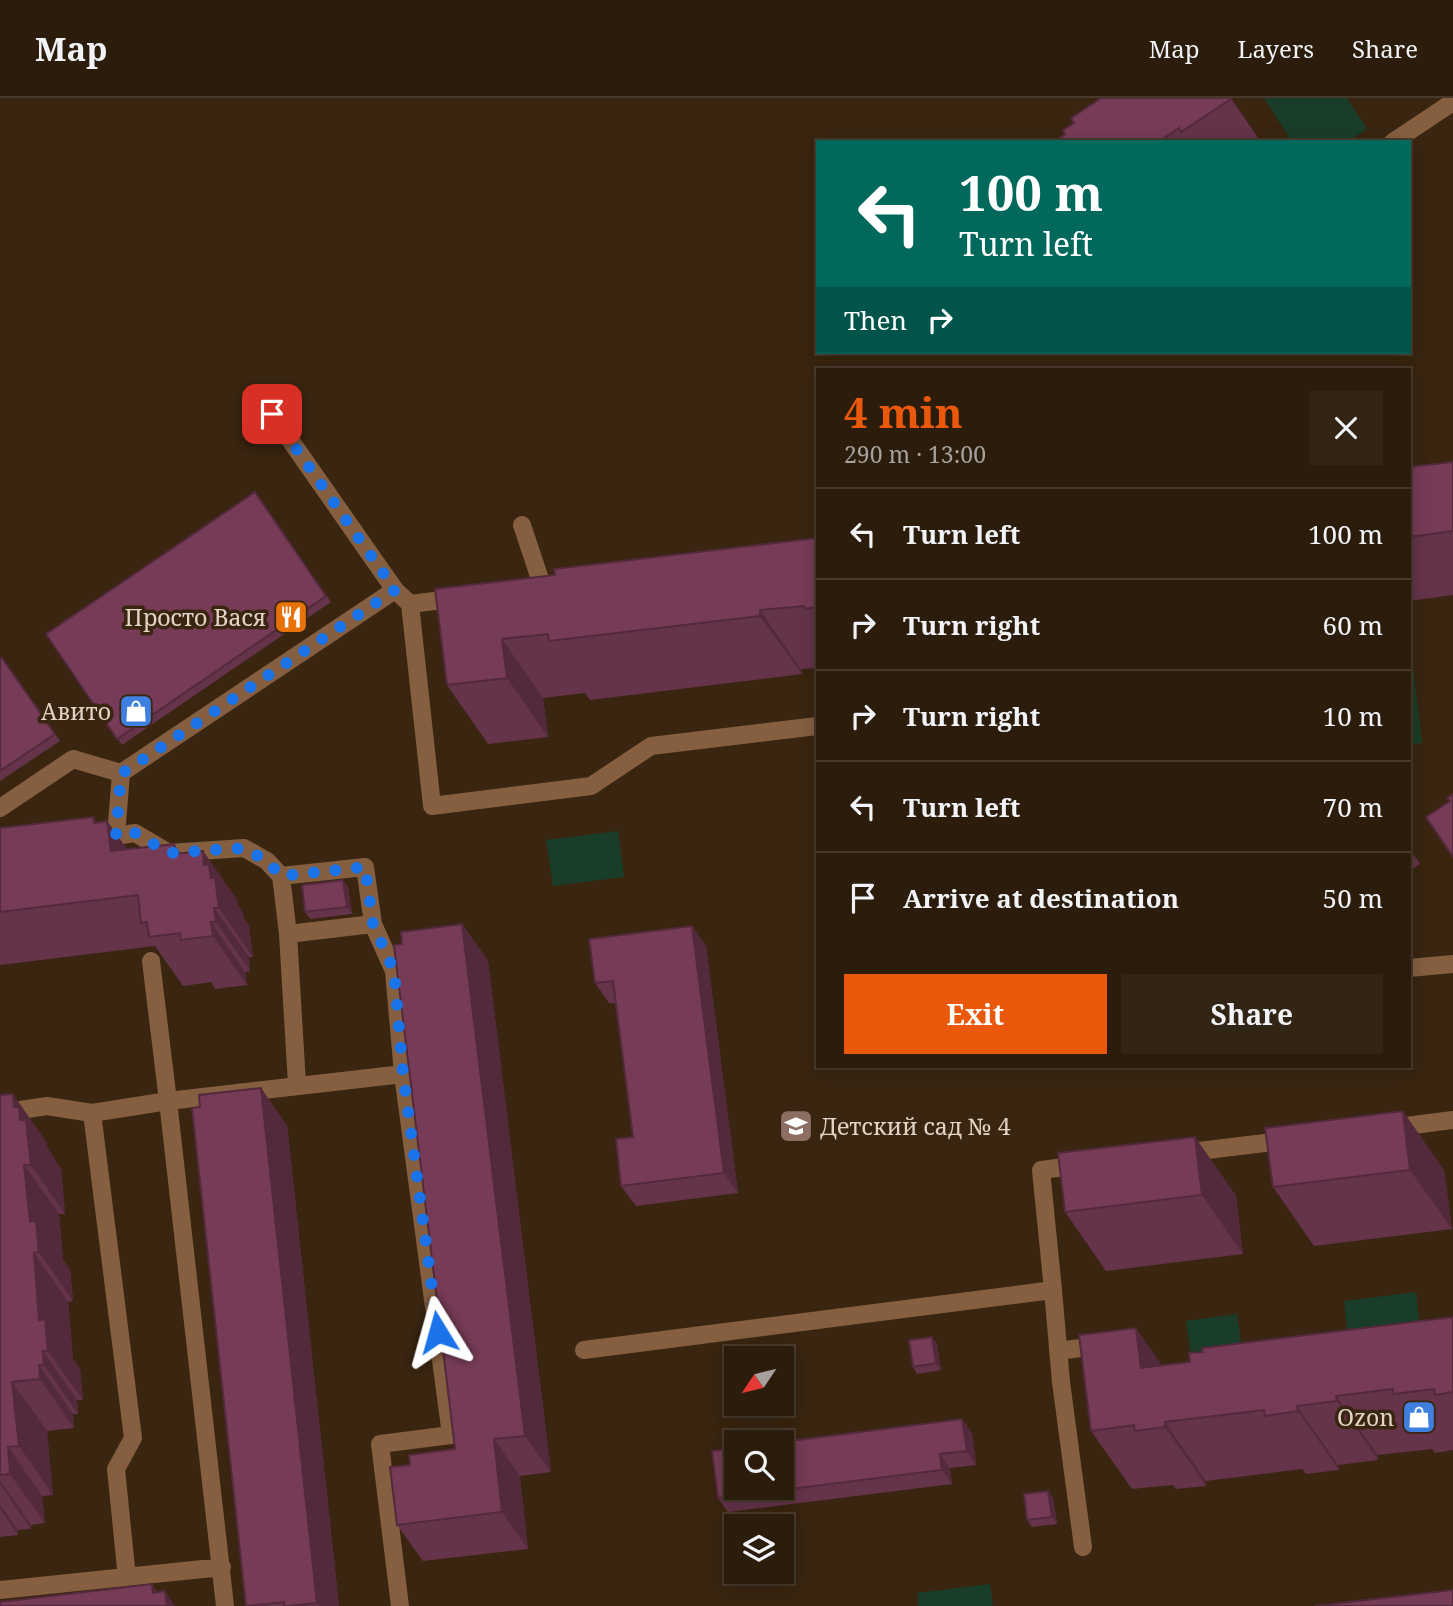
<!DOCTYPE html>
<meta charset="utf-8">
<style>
:root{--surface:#2b1c0c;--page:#332515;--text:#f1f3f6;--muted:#a6a19d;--line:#473a2d;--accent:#ea580c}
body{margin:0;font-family:"Noto Serif",serif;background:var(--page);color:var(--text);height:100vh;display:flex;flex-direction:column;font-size:26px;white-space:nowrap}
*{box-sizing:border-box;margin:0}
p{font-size:23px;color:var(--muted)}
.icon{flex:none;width:38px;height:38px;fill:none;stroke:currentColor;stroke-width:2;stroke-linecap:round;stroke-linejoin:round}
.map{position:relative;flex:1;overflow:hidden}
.drawer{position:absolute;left:816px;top:270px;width:595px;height:700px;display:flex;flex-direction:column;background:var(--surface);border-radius:0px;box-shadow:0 4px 18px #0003,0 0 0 2px var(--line)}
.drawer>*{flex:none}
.top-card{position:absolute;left:816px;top:42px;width:595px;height:214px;border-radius:0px;box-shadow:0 4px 18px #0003,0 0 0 2px var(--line);background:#00695c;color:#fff;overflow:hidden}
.needle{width:46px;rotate:235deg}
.fabs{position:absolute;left:724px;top:1248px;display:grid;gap:14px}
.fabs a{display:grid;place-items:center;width:70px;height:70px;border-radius:0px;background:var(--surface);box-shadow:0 4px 18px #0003,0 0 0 2px var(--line);font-size:35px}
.pin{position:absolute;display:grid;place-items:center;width:60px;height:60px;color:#fff;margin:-30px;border-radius:14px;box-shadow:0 4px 10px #0006}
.me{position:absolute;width:77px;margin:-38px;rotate:352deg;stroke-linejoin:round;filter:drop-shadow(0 0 5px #0008)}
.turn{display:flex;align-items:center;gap:24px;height:147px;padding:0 28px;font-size:32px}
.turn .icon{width:91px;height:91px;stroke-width:2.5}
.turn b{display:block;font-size:49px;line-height:60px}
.then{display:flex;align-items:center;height:66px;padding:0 28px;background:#0003;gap:14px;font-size:26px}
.round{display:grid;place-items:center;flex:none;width:74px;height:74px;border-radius:0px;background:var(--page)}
.head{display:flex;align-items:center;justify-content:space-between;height:119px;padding:0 28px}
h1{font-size:42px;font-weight:700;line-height:52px;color:var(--accent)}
.cta{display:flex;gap:14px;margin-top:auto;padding:14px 28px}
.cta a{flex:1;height:80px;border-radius:0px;background:var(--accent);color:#fff;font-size:28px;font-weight:700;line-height:80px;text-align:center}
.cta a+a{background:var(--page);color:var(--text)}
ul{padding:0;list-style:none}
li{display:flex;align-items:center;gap:21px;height:91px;padding:0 28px;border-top:2px solid var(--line)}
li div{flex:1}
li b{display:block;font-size:26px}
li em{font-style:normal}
header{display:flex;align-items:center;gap:42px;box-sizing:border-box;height:98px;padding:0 35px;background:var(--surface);border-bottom:2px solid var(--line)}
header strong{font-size:33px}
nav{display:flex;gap:38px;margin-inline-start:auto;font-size:24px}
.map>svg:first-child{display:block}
.green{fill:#193d28}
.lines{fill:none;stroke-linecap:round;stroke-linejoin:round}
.minor{stroke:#855f40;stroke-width:18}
.wall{fill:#65334a}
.shaded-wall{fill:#53293c}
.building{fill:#763b56;stroke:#53293c;stroke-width:2}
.route{stroke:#1a73e8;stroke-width:12;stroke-dasharray:0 21.6}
.labels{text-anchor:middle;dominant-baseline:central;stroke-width:7;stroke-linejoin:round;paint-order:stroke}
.poi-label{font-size:23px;fill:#e2d5c8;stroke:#392510;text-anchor:end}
</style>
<header>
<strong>Map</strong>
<nav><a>Map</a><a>Layers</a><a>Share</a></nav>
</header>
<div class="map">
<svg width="1453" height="1508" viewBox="0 0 1453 1508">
<rect width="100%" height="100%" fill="#392510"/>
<path class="green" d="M 1264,0 L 1347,0 L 1367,31 L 1347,44 L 1292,44 Z
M 1409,559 L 1412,559 L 1422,645 L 1409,646 Z
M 618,733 L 624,779 L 553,788 L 546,742 Z
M 1416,1194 L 1420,1229 L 1348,1238 L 1344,1203 Z
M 1237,1216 L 1242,1250 L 1191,1257 L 1186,1223 Z
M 990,1486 L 993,1508 L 918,1508 L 917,1495 Z"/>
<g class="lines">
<path class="minor" d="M 1393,44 L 1453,4
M 272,316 L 395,492 L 410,506 L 432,708 L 591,688 L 651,648 L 817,628
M 522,427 L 543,490
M 410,506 L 459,500
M 0,710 L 73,661 L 121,675
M 116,738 L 121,675 L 395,492
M 97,741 L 135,735 L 169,755 L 244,750 L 267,763 L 281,778 L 288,836 L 297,986
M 281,778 L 365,769 L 373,826
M 288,836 L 373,826 L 394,873 L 403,976 L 451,1337 L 380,1346 L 400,1508
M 1409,870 L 1453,866
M 0,1015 L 47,1008 L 92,1015 L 168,1003 L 151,863
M 92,1015 L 133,1340 L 116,1371 L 127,1480
M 1390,1030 L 1453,1022
M 1182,1055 L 1290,1042
M 1053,1192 L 1041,1072 L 1081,1067
M 584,1252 L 1053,1192 L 1061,1284 L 1083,1449
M 1058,1253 L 1103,1247
M 0,1492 L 222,1469
M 225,1508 L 168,1003 L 403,976"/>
</g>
<path class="wall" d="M 1231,0 L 1261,44 L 1054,44 L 1065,36 L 1074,25 Z
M 1453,364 L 1453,497 L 1409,503 L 1409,369 Z
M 255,394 L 331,504 L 122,647 L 46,536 Z
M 817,440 L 817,570 L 801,571 L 802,576 L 590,602 L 585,595 L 543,600 L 548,639 L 488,646 L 447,587 L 555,477 Z
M 0,561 L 9,570 L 60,643 L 0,683 Z
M 93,719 L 97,725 L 107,723 L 127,751 L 181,755 L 203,753 L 237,802 L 238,807 L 243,815 L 244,821 L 249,828 L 253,859 L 249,859 L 250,873 L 245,874 L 247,887 L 215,891 L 211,884 L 183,888 L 155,848 L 0,867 L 0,730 Z
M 1409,750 L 1420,766 L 1409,773 Z
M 343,782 L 348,789 L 352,816 L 310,821 L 305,814 Z
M 462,826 L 488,863 L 551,1374 L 520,1378 L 528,1451 L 423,1463 L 397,1427 L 410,1367 L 455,1351 L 402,846 Z
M 692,828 L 706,848 L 738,1095 L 636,1108 L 621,1088 L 633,1039 L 615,905 L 609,905 L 595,885 Z
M 0,997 L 47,1045 L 47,1049 L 61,1071 L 65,1116 L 59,1116 L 63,1162 L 70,1172 L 73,1203 L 68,1204 L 73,1261 L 80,1271 L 83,1302 L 77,1302 L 78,1316 L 73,1316 L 74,1330 L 47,1333 L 53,1397 L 42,1398 L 45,1425 L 31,1427 L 31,1431 L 18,1432 L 18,1437 L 0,1439 Z
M 287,1027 L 339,1508 L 246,1508 Z
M 1265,1030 L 1444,1072 L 1452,1131 L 1314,1148 L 1273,1089 Z
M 1195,1039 L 1236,1098 L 1243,1156 L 1106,1173 L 1065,1114 Z
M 1453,1219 L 1453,1352 L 1435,1355 L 1432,1351 L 1378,1357 L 1378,1362 L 1338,1367 L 1339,1372 L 1306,1376 L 1302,1371 L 1206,1383 L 1206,1388 L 1176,1391 L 1173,1387 L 1132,1391 L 1091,1333 L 1162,1267 L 1190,1264 Z
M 937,1245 L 941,1272 L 917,1276 L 913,1269 Z
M 962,1321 L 972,1335 L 976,1367 L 950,1370 L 952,1386 L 728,1414 L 718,1400 Z
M 1048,1393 L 1053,1400 L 1057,1426 L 1032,1429 L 1027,1422 Z"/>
<path class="shaded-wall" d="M 1230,0 L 1231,0 L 1261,44 Z
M 760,512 L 801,571 L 802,576 L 760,518 Z
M 502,541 L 543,600 L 548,639 L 507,580 Z
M 93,719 L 110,743 L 107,723 L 142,772 L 111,753 L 94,725 Z
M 174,746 L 209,795 L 175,756 Z
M 203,753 L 237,802 L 238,807 L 243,815 L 244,821 L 249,828 L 253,859 L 219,810 L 211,780 L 204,767 Z
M 343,782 L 348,789 L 352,816 L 347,809 Z
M 214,810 L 249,859 L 250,873 L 216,824 Z
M 211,824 L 245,874 L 247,887 L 213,838 Z
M 462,826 L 488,863 L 551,1374 L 525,1338 Z
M 692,828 L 706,848 L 738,1095 L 724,1075 Z
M 261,990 L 287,1027 L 339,1508 L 319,1508 L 317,1505 Z
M 13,996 L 47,1045 L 47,1049 L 61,1071 L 65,1116 L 31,1067 L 20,1022 L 14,1009 Z
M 1403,1013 L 1444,1072 L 1452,1131 L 1410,1072 Z
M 1195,1039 L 1236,1098 L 1243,1156 L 1202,1097 Z
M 24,1067 L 59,1116 L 63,1162 L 70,1172 L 73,1203 L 39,1154 L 30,1123 Z
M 34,1155 L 68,1204 L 73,1261 L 80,1271 L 83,1302 L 48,1253 L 39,1222 Z
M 1136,1230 L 1177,1289 L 1141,1270 Z
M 932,1239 L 937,1245 L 941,1272 L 936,1265 Z
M 43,1253 L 77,1302 L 78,1316 L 44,1267 Z
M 39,1267 L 73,1316 L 74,1330 L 40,1281 Z
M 12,1284 L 47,1333 L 53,1397 L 19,1348 Z
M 1336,1298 L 1378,1357 L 1378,1362 L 1337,1303 Z
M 1297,1308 L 1338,1367 L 1339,1372 L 1298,1313 Z
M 962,1321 L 972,1335 L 976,1367 L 967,1353 Z
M 1165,1324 L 1206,1383 L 1206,1388 L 1165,1329 Z
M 494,1341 L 520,1378 L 528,1451 L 502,1414 Z
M 8,1349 L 42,1398 L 45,1425 L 10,1376 Z
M 940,1356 L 950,1370 L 952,1386 L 942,1372 Z
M 0,1382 L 31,1427 L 31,1431 L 0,1386 Z
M 1048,1393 L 1053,1400 L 1057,1426 L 1052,1419 Z
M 0,1407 L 18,1432 L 18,1437 L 0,1411 Z
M 152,1486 L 167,1508 L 165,1493 L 175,1508 L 162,1508 L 153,1495 Z"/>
<path class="building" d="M 1101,0 L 1230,0 L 1231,1 L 1181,34 L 1179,30 L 1158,44 L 1054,44 L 1065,36 L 1063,32 L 1074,25 L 1071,20 Z
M 1453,364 L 1453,433 L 1409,439 L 1409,369 Z
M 255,394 L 326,498 L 117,641 L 46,536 Z
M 817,440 L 817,509 L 805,511 L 804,508 L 760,512 L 760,518 L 549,543 L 548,536 L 502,541 L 507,580 L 447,587 L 435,491 L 555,477 L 554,471 Z
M 2,560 L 55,636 L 0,673 L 0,561 Z
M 1453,696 L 1453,759 L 1426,719 L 1450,703 L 1447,700 Z
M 93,719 L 94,725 L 107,723 L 111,753 L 174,746 L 175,756 L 203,753 L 204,767 L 209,766 L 211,780 L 215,779 L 219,810 L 214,810 L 216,824 L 211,824 L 213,838 L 181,842 L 180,835 L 149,839 L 147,824 L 141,825 L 138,797 L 0,814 L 0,730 Z
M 343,782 L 347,809 L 305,814 L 302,787 Z
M 462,826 L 525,1338 L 494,1341 L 502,1414 L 397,1427 L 390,1369 L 410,1367 L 409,1357 L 455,1351 L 394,847 L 402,846 L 401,834 Z
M 692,828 L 724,1075 L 621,1088 L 616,1041 L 633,1039 L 613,883 L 595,885 L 589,841 Z
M 261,990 L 317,1505 L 288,1508 L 284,1508 L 284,1504 L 246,1508 L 192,1010 L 200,1009 L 199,997 Z
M 13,996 L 14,1009 L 19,1009 L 20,1022 L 26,1022 L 31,1067 L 24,1067 L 30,1123 L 36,1123 L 39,1154 L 34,1155 L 39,1222 L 45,1221 L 48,1253 L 43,1253 L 44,1267 L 39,1267 L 40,1281 L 12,1284 L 19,1348 L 8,1349 L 10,1376 L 0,1377 L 0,997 Z
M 1403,1013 L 1410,1072 L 1273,1089 L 1265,1030 Z
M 1195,1039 L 1202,1097 L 1065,1114 L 1058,1055 Z
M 1453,1219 L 1453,1294 L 1435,1297 L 1434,1291 L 1393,1296 L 1393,1291 L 1336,1298 L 1337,1303 L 1297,1308 L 1298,1313 L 1265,1318 L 1264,1312 L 1165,1324 L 1165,1329 L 1135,1333 L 1134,1327 L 1091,1333 L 1079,1237 L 1136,1230 L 1141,1270 L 1190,1264 L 1189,1255 L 1203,1254 L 1202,1250 Z
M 932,1239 L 936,1265 L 913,1269 L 909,1242 Z
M 962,1321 L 967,1353 L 940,1356 L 942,1372 L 718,1400 L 712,1353 L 737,1350 L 737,1390 L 782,1390 L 782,1344 Z
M 1048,1393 L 1052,1419 L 1027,1422 L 1024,1396 Z
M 152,1486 L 153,1495 L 165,1493 L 167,1508 L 0,1508 L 0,1504 Z
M 1453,1492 L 1453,1508 L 1315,1508 Z"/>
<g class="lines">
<path class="route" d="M 272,316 L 395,492 L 121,676 L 116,738 L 135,735 L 169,755 L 244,750 L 267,763 L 281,778 L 365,769 L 373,826 L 394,873 L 403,976 L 438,1234"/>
</g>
<defs>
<g id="restaurant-square" transform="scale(1.75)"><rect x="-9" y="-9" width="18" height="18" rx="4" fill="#e8710a" stroke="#392510"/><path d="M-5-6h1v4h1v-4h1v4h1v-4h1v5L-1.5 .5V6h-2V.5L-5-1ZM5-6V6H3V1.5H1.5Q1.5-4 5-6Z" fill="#fff"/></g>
<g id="shop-square" transform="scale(1.75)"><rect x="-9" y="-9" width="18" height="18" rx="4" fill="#3f7fe0" stroke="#392510"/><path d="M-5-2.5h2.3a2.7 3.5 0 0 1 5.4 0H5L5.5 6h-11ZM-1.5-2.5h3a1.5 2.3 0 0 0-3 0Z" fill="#fff"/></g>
<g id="school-square" transform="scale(1.75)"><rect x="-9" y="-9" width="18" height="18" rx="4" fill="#8d6e63" stroke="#392510"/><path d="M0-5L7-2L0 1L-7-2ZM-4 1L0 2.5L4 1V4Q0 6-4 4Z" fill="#fff"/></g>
</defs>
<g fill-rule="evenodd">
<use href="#restaurant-square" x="291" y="519"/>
<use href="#shop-square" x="136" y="613"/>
<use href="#school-square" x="796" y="1028"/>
<use href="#shop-square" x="1419" y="1319"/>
</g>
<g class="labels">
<g class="poi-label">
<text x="266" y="519">Просто Вася</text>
<text x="111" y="613">Авито</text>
<text x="820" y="1028" text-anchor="start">Детский сад № 4</text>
<text x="1394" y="1319">Ozon</text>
</g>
</g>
</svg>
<div class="fabs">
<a><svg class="needle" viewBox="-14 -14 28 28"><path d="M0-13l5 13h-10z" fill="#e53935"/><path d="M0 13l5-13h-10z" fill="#a6a19d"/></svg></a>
<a><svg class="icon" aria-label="search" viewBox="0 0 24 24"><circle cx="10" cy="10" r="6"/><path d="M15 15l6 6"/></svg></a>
<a><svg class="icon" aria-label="layers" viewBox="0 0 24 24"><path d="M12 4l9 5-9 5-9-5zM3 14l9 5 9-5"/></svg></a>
</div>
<div class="pin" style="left:272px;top:316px;background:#d93025"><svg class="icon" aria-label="arrive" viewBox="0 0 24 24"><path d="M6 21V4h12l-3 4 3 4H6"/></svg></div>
<svg class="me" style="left:438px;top:1234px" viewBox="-20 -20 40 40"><path d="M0-17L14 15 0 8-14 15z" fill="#1a73e8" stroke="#fff" stroke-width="4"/></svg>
<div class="top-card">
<div class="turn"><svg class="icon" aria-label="left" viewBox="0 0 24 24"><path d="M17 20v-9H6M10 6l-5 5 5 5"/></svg><div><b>100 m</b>Turn left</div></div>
<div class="then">Then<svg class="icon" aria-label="right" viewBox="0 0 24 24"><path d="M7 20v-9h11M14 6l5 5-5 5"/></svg></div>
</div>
<section class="drawer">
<div class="head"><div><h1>4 min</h1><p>290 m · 13:00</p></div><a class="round"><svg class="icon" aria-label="close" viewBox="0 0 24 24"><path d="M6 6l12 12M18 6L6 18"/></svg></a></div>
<ul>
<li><svg class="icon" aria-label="left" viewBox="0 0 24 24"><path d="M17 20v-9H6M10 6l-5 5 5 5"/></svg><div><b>Turn left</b></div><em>100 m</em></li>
<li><svg class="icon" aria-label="right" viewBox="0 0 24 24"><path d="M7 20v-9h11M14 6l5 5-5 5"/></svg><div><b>Turn right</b></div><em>60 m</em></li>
<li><svg class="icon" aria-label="right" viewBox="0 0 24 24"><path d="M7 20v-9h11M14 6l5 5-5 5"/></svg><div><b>Turn right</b></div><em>10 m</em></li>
<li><svg class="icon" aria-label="left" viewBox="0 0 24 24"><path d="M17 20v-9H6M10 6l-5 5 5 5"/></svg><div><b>Turn left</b></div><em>70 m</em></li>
<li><svg class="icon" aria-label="arrive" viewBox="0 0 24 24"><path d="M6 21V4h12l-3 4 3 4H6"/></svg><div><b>Arrive at destination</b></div><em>50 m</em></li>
</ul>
<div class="cta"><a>Exit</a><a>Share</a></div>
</section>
</div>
